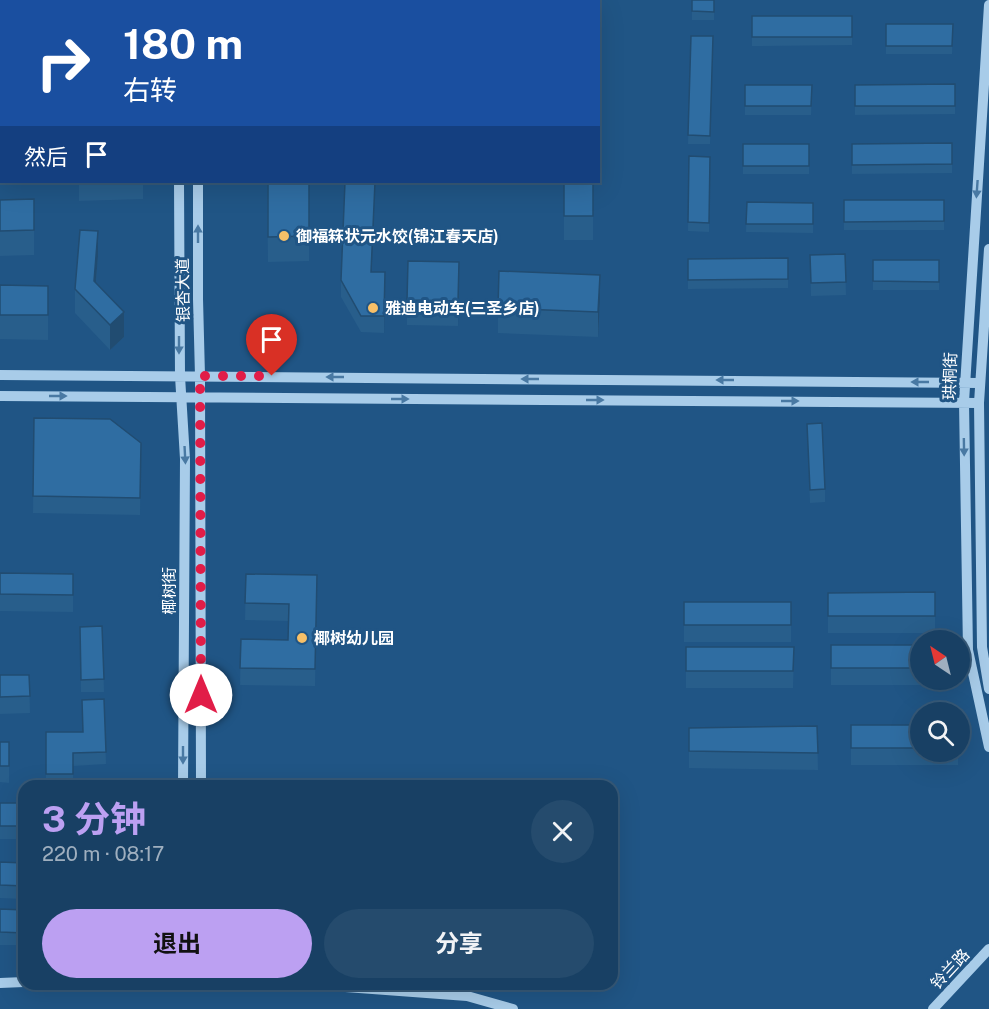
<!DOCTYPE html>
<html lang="zh">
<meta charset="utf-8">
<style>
:root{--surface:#184064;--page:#254b6d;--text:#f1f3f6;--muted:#9fafbf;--line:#365978;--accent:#bca0f2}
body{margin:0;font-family:"Public Sans","Noto Sans SC",sans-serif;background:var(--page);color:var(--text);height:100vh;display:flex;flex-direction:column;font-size:22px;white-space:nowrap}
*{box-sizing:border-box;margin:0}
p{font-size:20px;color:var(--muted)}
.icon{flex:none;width:33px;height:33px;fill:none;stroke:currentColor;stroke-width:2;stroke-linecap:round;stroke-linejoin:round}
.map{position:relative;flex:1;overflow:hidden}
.details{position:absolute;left:18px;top:780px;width:600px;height:210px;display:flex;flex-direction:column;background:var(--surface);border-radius:18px;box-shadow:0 6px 24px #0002,0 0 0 2px var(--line)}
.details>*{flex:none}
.banner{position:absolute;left:0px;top:0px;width:600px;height:183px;box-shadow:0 6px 24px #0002,0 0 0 2px var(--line);background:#1a4fa0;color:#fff;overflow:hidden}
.needle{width:39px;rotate:325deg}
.fabs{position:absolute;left:910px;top:630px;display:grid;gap:12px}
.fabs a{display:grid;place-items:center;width:60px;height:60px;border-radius:50%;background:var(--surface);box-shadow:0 6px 24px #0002,0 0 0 2px var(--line);font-size:30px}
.pin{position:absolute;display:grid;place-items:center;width:51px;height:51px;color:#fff;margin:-62px -26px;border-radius:50% 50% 50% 0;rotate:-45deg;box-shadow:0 0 6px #0007}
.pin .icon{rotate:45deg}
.me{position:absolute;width:66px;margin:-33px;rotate:0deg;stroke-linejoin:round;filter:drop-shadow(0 0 4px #0008)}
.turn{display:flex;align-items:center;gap:21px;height:126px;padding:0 24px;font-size:27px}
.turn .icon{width:78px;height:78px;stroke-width:2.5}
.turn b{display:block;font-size:42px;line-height:51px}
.then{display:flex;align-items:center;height:57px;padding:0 24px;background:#0003;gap:12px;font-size:22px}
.round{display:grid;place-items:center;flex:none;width:63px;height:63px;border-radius:32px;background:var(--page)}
.summary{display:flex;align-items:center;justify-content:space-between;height:102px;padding:0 24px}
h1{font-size:36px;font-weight:700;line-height:45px;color:var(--accent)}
.action{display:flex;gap:12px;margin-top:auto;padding:12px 24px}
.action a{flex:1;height:69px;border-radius:36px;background:var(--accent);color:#111;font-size:24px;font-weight:700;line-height:69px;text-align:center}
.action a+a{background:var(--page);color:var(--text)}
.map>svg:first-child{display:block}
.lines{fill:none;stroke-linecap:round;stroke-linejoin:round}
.minor{stroke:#a8cce9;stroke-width:10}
.wall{fill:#285e8b}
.shaded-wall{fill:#214c71}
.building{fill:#2f6da2;stroke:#214c71;stroke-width:1.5}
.oneway{fill:#4979a3}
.route{stroke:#e11d48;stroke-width:10;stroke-dasharray:0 18}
.poi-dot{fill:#f7c068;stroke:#205585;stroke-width:2}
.labels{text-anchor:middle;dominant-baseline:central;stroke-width:6;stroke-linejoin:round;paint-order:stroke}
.poi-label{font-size:16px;font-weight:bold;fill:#fff;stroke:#205585;text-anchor:start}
.street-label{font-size:16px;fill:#fff;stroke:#205585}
</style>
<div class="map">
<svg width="989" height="1009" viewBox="0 0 989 1009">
<rect width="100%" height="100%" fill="#205585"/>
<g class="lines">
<path class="minor" d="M 178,0 L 178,2
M 198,2 L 198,0
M 989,5 L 964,402 L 968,650 L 989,747
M 179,182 L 180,376 L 185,459 L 183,786
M 198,182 L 198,299 L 200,376 L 201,786
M 989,249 L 979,403 L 982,647 L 989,689
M 0,375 L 979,383
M 0,396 L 979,403
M 0,983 L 24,982
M 305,984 L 467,996 L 513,1009
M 933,1009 L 989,949"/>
</g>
<path class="wall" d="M 77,0 L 115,0 L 115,2 L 77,2 Z
M 692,0 L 714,0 L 714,20 L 692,20 Z
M 752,16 L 852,16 L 852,45 L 752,46 Z
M 886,24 L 953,24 L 952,54 L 886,54 Z
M 691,36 L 713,36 L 710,144 L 688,144 Z
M 0,59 L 2,59 L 2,112 L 0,112 Z
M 955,84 L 955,114 L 855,115 L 855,85 Z
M 745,85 L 812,85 L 811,115 L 745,115 Z
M 952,143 L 952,173 L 852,174 L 852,144 Z
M 743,144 L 809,144 L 809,174 L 743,174 Z
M 689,156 L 710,157 L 709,232 L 688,231 Z
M 79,182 L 143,182 L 143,199 L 79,201 Z
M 267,182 L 309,182 L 309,261 L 268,262 Z
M 564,182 L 593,182 L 593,240 L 564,240 Z
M 34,199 L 34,255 L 0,256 L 0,200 Z
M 844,200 L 944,200 L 944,230 L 844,230 Z
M 747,202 L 813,203 L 813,233 L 746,232 Z
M 845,254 L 846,295 L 811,296 L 810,255 Z
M 98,256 L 96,283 L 124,337 L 110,350 L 75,313 L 75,289 Z
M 788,258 L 788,288 L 688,289 L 688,259 Z
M 873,260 L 939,260 L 939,290 L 873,290 Z
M 371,272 L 385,289 L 384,333 L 361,332 L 341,297 L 341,280 Z
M 0,285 L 48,286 L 48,340 L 0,339 Z
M 459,287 L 458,326 L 407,325 L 407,300 Z
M 600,300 L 598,337 L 498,333 L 498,308 Z
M 34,418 L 141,443 L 140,515 L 33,513 Z
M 807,424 L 825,489 L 825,502 L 810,503 Z
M 0,573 L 73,574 L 73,612 L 0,611 Z
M 246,574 L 317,575 L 315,686 L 240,685 L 241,639 L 288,640 L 289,621 L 245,620 Z
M 935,592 L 935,633 L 828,633 L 828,593 Z
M 684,602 L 791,602 L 791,642 L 684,642 Z
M 102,626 L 104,692 L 81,692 L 80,627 Z
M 831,645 L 921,645 L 921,680 L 938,680 L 938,685 L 831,685 Z
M 686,647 L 794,647 L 793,688 L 686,688 Z
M 0,675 L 29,675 L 30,713 L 0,714 Z
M 104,699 L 106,764 L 73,766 L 73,786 L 46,786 L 46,732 L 82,732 Z
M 851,725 L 921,725 L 921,752 L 958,752 L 958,765 L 851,765 Z
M 817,726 L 818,770 L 689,768 L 689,728 Z
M 0,742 L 9,742 L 9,783 L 0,782 Z
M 24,803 L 24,839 L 0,839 L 0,826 Z
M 0,862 L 24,863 L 24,899 L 0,898 Z
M 0,909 L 24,910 L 24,945 L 0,945 Z"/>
<path class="shaded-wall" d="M 375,182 L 371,289 L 371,272 Z
M 98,231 L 98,256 L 94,305 L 94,281 Z
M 459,262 L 459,287 L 458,326 L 458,301 Z
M 385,272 L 385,289 L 384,333 L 384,316 Z
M 600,275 L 600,300 L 598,337 L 598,312 Z
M 124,312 L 124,337 L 110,350 L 110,325 Z"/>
<path class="building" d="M 266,0 L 307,0 L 307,2 L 266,2 Z
M 333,0 L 369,0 L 369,2 L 333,2 Z
M 566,0 L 595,0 L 595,2 L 566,2 Z
M 692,0 L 714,0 L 714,12 L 692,11 Z
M 752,16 L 852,16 L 852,37 L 752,37 Z
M 886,24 L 953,24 L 952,46 L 886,46 Z
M 691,36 L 713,36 L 710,136 L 688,135 Z
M 0,59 L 2,59 L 2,87 L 0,87 Z
M 955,84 L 955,106 L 855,106 L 855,85 Z
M 745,85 L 812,85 L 811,106 L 745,106 Z
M 952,143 L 952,164 L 852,165 L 852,144 Z
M 743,144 L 809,144 L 809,166 L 743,166 Z
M 689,156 L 710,157 L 709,223 L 688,222 Z
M 79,182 L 143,182 L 79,184 Z
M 268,182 L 309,182 L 309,236 L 268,237 Z
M 345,182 L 375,182 L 371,272 L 385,272 L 384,316 L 361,316 L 341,280 Z
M 564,182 L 593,182 L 593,216 L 564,216 Z
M 34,199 L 34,230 L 0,231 L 0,200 Z
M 844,200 L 944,200 L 944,221 L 844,222 Z
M 747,202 L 813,203 L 813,224 L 746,224 Z
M 80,230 L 98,231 L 94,281 L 124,312 L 110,325 L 75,289 Z
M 845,254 L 846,282 L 811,283 L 810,255 Z
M 788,258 L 788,279 L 688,280 L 688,259 Z
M 873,260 L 939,260 L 939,282 L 873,281 Z
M 408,261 L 459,262 L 458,301 L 407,300 Z
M 499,271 L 600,275 L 598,312 L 498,308 Z
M 0,285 L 48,286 L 48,315 L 0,315 Z
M 34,418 L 110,419 L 141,443 L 140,498 L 33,496 Z
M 822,423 L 825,489 L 810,490 L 807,424 Z
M 0,573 L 73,574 L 73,595 L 0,594 Z
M 246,574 L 317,575 L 315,669 L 240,668 L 241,639 L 288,640 L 289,604 L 245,603 Z
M 935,592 L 935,616 L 828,616 L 828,593 Z
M 684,602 L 791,602 L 791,625 L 684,625 Z
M 102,626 L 104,679 L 81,680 L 80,627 Z
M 831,645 L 921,645 L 921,668 L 831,668 Z
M 686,647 L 794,647 L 793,671 L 686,671 Z
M 0,675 L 29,675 L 30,696 L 0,697 Z
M 104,699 L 106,752 L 73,753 L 73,774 L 46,774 L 46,732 L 83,732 L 82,700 Z
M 851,725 L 921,725 L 921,748 L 851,748 Z
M 817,726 L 818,753 L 689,751 L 689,728 Z
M 0,742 L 9,742 L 9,766 L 0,766 Z
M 0,803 L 24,803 L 24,826 L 0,826 Z
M 0,862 L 24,863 L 24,886 L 0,885 Z
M 0,909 L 24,910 L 24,933 L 0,932 Z"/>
<defs><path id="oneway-solid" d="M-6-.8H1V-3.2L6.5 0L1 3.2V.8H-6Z" transform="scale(1.5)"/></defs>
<g class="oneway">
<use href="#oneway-solid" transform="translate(977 189) rotate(94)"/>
<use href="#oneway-solid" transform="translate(198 234) rotate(-90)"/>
<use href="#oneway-solid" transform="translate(179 345) rotate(90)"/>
<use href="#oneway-solid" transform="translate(335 377) rotate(-180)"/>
<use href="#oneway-solid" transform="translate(530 379) rotate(-180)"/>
<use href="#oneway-solid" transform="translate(725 380) rotate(-180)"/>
<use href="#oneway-solid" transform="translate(920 382) rotate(-180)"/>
<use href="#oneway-solid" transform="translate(58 396)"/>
<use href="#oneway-solid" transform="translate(400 399)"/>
<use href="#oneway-solid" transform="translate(595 400)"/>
<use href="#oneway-solid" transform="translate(790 401)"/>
<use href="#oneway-solid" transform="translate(964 447) rotate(89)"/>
<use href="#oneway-solid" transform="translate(185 455) rotate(87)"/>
<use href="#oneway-solid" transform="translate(183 755) rotate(90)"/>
</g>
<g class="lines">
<path class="route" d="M 201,695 L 200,376 L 272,376"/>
</g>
<g class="poi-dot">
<circle cx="284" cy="236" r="6"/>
<circle cx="373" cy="308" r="6"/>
<circle cx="302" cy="638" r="6"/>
</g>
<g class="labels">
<g class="poi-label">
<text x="296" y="236">御福箖状元水饺(锦江春天店)</text>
<text x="385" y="308">雅迪电动车(三圣乡店)</text>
<text x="314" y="638">椰树幼儿园</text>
</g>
<g class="street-label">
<text transform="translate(183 290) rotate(-91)">银杏大道</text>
<text transform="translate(950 376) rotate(-88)">珙桐街</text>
<text transform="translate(169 591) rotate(-90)">椰树街</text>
<text transform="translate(950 969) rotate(-47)">铃兰路</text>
</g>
</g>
</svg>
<div class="fabs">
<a><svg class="needle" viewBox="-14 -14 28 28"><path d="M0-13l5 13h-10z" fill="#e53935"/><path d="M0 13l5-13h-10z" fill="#9fafbf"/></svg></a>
<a><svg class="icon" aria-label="search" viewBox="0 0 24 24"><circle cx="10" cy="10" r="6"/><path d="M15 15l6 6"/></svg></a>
</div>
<div class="pin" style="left:272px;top:376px;background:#d93025"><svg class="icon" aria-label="arrive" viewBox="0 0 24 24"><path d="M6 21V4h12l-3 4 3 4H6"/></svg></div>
<svg class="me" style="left:201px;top:695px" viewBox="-20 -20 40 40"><circle r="19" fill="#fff"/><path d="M0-13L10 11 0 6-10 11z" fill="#e11d48"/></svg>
<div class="banner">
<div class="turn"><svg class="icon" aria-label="right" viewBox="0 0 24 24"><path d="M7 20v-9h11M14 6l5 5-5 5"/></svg><div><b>180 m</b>右转</div></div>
<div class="then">然后<svg class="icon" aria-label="arrive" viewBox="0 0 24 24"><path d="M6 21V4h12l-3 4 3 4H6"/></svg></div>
</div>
<section class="details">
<div class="summary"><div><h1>3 分钟</h1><p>220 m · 08:17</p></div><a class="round"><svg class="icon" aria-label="close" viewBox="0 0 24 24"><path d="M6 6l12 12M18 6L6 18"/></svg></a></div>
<div class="action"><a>退出</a><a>分享</a></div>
</section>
</div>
